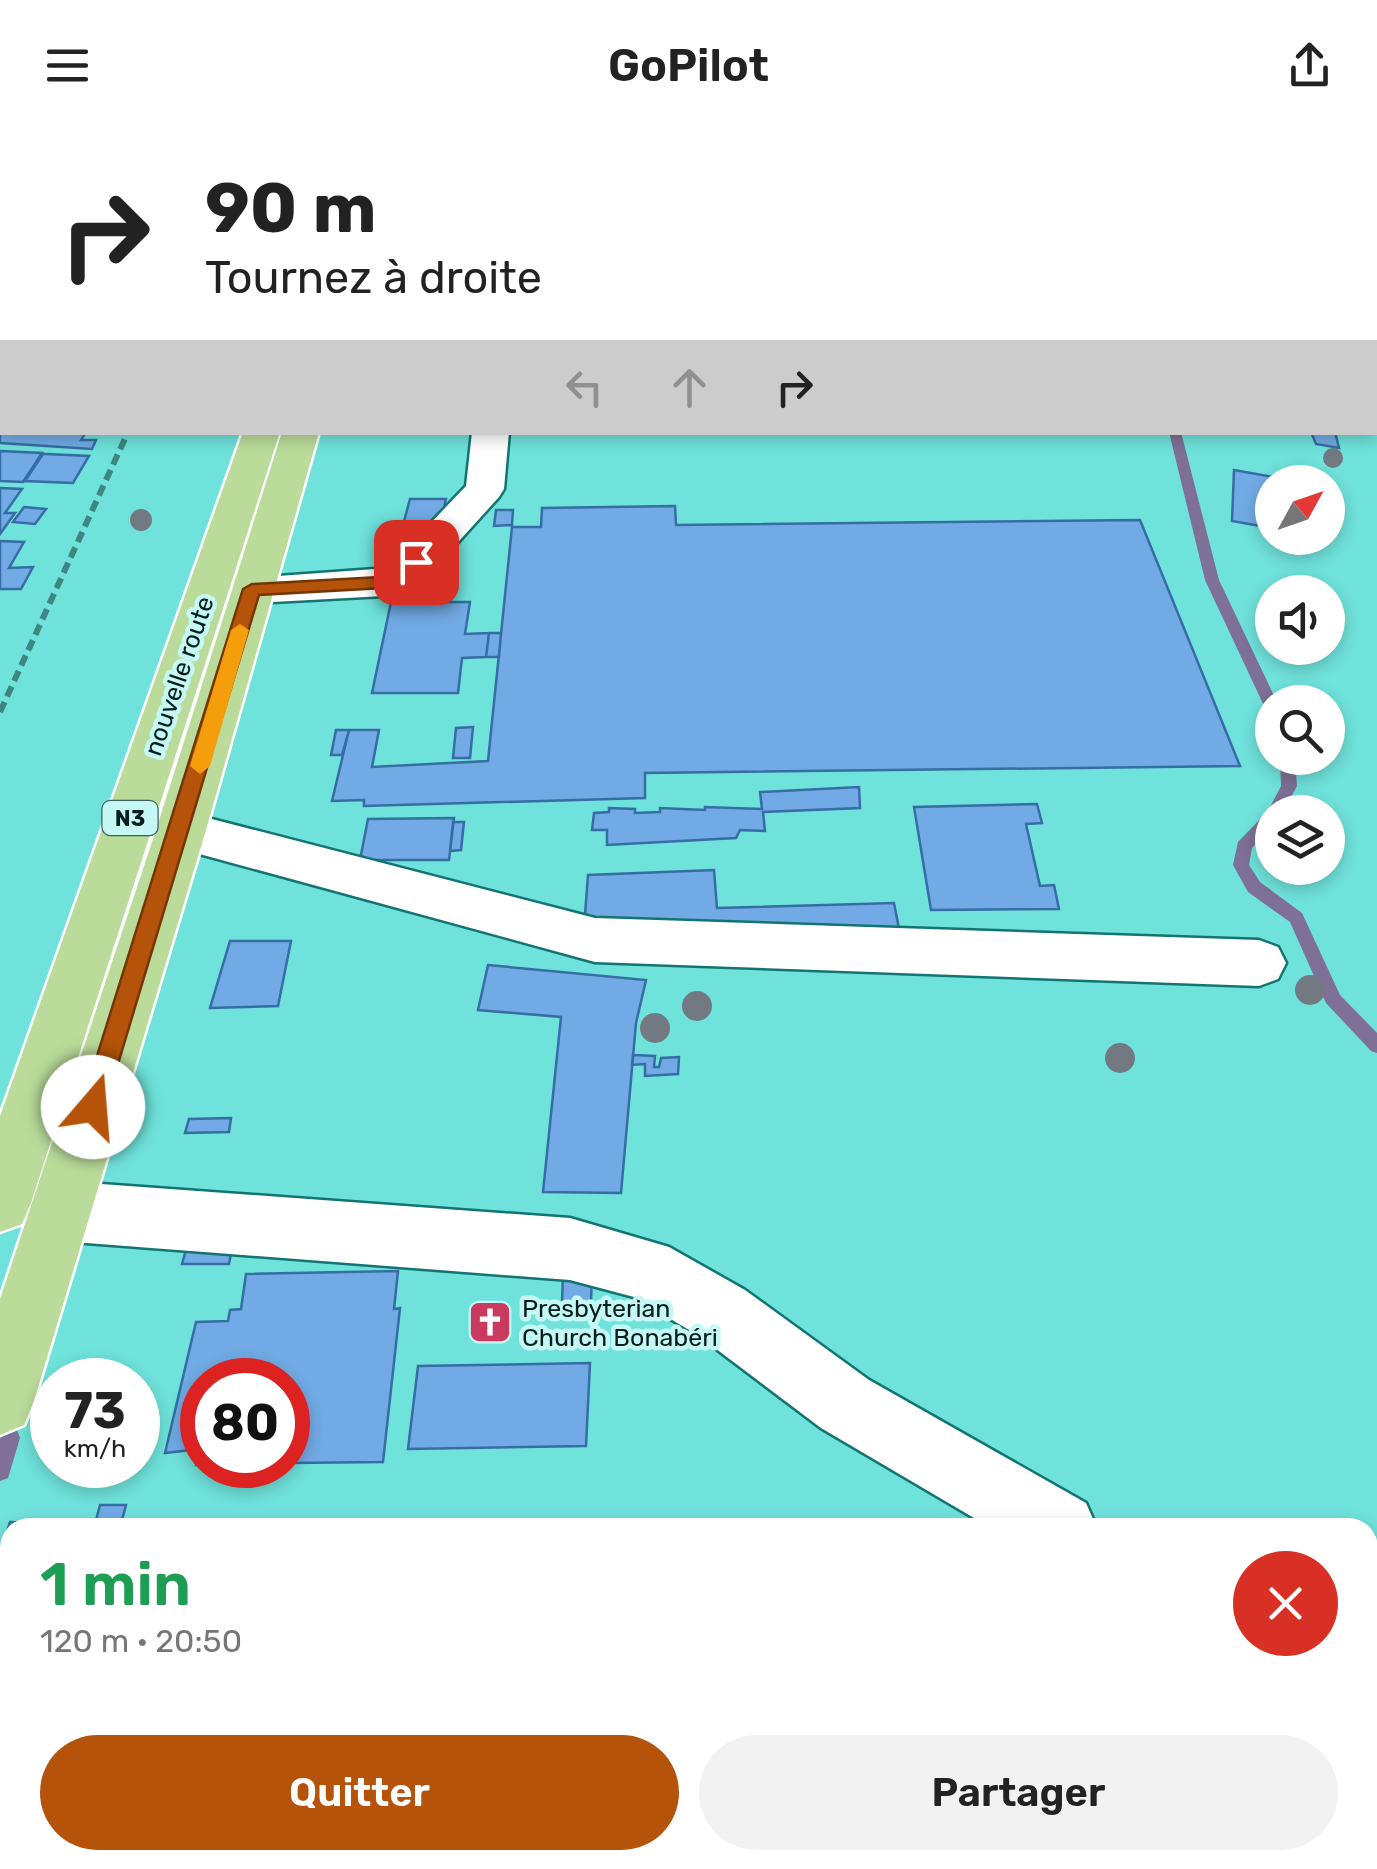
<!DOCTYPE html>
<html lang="fr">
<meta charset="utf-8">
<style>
:root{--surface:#fff;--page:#f2f2f2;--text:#222;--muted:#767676;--accent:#b45309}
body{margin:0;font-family:Rubik,sans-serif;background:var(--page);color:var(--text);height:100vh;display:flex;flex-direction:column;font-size:38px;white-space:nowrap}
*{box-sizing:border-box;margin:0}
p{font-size:32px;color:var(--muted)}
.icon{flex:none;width:55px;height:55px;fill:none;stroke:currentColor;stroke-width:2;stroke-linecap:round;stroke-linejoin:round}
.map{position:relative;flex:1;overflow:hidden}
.details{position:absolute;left:0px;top:1388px;width:1378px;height:352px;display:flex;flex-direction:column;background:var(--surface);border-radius:30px 30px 0 0;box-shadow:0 5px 15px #0003}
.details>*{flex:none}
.banner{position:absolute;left:0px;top:0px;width:1378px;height:305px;box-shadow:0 5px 15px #0003;background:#fff;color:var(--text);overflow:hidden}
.needle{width:65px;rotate:50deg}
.tools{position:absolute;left:1255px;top:335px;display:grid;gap:20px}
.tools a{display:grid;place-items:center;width:90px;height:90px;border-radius:50%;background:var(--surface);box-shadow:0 5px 15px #0003;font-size:50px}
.speed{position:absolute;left:30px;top:1228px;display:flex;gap:20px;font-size:50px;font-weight:700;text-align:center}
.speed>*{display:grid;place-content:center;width:130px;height:130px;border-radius:50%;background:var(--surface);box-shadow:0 5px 15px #0003;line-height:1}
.speed small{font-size:25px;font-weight:400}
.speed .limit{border:15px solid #d22;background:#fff;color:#111}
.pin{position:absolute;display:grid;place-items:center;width:85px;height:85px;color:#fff;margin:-42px;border-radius:20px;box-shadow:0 5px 15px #0006}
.me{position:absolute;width:110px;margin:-55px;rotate:18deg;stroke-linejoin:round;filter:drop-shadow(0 0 8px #0008)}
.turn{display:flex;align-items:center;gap:35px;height:210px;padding:0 40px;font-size:45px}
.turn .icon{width:130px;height:130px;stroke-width:2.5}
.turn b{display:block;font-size:70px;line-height:85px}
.lanes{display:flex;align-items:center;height:95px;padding:0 40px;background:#0003;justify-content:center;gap:50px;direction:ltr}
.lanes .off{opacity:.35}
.round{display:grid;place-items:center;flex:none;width:105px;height:105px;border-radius:52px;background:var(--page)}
.overview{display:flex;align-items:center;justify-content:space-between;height:170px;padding:0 40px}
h1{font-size:60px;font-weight:600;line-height:75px;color:#1e9e55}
.primary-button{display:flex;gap:20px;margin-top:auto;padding:20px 40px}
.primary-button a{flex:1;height:115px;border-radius:60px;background:var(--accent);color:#fff;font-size:40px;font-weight:600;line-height:115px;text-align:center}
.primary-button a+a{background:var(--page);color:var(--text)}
header{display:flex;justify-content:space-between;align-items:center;height:130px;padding:0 40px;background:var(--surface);font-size:45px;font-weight:600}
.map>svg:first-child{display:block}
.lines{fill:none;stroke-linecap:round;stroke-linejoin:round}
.stream{fill:#7e7096;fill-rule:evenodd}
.building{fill:#71aae4;stroke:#366da4;stroke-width:2.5}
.minor-casing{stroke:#127571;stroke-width:5}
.highway-casing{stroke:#fff;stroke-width:5}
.minor{fill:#fff;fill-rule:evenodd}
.highway{fill:#badb9a;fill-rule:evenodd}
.rail{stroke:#3e8682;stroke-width:6;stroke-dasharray:11 6;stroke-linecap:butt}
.tree{fill:#737981}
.route{fill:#b45309;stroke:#753606;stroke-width:2.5}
.slow{fill:#f59e0b}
.labels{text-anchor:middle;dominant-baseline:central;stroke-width:9;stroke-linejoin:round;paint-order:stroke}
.shield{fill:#c5f8f4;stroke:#3f605e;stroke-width:2.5}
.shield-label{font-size:22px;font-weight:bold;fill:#061f1e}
.street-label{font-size:25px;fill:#061f1e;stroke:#c5f8f4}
.poi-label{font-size:25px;fill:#061f1e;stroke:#c5f8f4;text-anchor:start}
</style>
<header><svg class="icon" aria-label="menu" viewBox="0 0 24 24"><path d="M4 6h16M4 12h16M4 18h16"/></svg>GoPilot<svg class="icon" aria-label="share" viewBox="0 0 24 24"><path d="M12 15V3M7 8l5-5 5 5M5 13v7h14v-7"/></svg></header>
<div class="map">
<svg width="1377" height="1739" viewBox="0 0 1377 1739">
<rect width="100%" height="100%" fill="#6fe2db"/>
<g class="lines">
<path class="stream" d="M 1110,0 L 1119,0 L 1120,2 L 1112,2 Z
M 1169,302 L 1181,302 L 1219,450 L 1277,572 L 1272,572 L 1272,583 L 1265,578 L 1205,450 Z
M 1280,628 L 1295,628 L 1297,656 L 1283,682 L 1272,682 L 1272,696 L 1252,718 L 1249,735 L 1260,752 L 1302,783 L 1340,865 L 1377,903 L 1377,923 L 1371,921 L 1326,873 L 1290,792 L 1248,762 L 1233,735 L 1238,712 L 1268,681 L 1281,656 Z
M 9,1297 L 17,1300 L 20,1308 L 8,1348 L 0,1351 L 0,1303 Z"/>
</g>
<path class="building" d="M 17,0 L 105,0 L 16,2 Z
M 0,275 L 2,302 L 86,302 L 81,310 L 96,310 L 92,319 L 0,313 Z
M 1311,302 L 1335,302 L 1339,318 L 1316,314 Z
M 0,321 L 42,323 L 23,352 L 0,351 Z
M 43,324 L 46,324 L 89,326 L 73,353 L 25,351 Z
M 1234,340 L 1302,352 L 1272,352 L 1272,398 L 1232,391 Z
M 0,358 L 22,359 L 5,383 L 15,383 L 0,404 Z
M 410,369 L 446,369 L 437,407 L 400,406 Z
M 675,376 L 676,395 L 1140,390 L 1240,636 L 645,643 L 645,668 L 364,676 L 364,670 L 332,671 L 349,600 L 379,600 L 372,637 L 488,631 L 512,397 L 541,397 L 542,378 Z
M 24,377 L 46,379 L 35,394 L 13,392 Z
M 496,380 L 513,380 L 512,395 L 494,396 Z
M 0,411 L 24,412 L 9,438 L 33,437 L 21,459 L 0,459 Z
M 391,472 L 470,472 L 465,504 L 489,503 L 486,527 L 462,528 L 458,563 L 372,563 Z
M 489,503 L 501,503 L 499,527 L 486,527 Z
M 473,597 L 470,628 L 453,628 L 456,598 Z
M 336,600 L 349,600 L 342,625 L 331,625 Z
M 859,657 L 860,678 L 763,682 L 765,701 L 740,700 L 736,708 L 607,715 L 607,700 L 592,700 L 594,683 L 609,682 L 609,678 L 635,679 L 635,683 L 660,682 L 660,678 L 705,680 L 705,677 L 762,679 L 760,662 Z
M 1037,674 L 1042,693 L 1026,694 L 1040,756 L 1054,755 L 1059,779 L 931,780 L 914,677 Z
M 454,688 L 449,730 L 360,730 L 368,689 Z
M 453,692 L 464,692 L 461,720 L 450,721 Z
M 714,740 L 717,778 L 894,773 L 900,804 L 584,798 L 588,745 Z
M 230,811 L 291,811 L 278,876 L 210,878 Z
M 488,835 L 646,850 L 636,893 L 621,1063 L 543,1062 L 561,887 L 478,880 Z
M 633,925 L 655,926 L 654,937 L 659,937 L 661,928 L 679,927 L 678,944 L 645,946 L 645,934 L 632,935 Z
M 231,988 L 229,1002 L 185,1003 L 189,989 Z
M 188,1113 L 233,1113 L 229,1134 L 182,1134 Z
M 398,1141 L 394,1179 L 400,1178 L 383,1332 L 288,1333 L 288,1250 L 202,1250 L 202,1335 L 196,1335 L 200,1319 L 165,1323 L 196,1192 L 228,1191 L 230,1180 L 241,1179 L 246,1144 Z
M 592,1142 L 591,1172 L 562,1173 L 563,1143 Z
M 590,1233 L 586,1316 L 408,1319 L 418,1236 Z
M 100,1375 L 126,1375 L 120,1398 L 94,1398 Z
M 10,1392 L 64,1394 L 63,1398 L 10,1398 L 10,1424 L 0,1424 Z
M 267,1394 L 390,1398 L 267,1398 Z
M 1368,1628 L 1377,1632 L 1377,1739 L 1320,1739 L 1320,1730 L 1368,1730 Z
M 591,1730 L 846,1730 L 869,1739 L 617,1739 Z"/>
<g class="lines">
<g class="minor-casing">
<path id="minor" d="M 0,16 L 2,16 L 2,32 L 0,32 Z
M 1375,27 L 1377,28 L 1377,46 L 1375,45 Z
M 472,302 L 509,302 L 504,359 L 499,367 L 431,442 L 399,462 L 384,466 L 252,473 L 237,469 L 231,459 L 237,449 L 375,439 L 401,424 L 466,356 Z
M 181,681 L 595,788 L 1259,810 L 1278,817 L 1286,833 L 1278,849 L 1259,856 L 595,832 L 163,714 L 156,700 L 163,686 Z
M 60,1051 L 570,1088 L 669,1117 L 745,1160 L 869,1250 L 1086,1373 L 1097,1398 L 991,1398 L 821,1298 L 699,1206 L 634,1167 L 570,1150 L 60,1111 L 38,1102 L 29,1081 L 38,1060 Z
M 1368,1458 L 1377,1461 L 1377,1535 L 1368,1532 Z
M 0,1635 L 10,1635 L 10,1715 L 0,1715 Z"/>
</g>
<g class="highway-casing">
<path id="highway" d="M 243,302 L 279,305 L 31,1073 L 22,1094 L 0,1102 L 0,986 Z
M 282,302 L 319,302 L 206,700 L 34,1271 L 24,1295 L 0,1305 L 0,1169 L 156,700 Z"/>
</g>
<use href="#minor" class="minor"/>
<use href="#highway" class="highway"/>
<path class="rail" d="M 0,582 L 128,302"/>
</g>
<g class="tree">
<circle cx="1333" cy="328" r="10"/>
<circle cx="141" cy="390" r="11"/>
<circle cx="1310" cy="860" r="15"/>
<circle cx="697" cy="876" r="15"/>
<circle cx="655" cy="898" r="15"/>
<circle cx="1120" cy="928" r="15"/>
</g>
<path class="route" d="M 416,427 L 422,429 L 422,436 L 384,458 L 259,465 L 105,977 L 102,985 L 93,988 L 84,985 L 81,977 L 243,459 L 252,454 L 380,447 Z"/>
<path class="slow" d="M 240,494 L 249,500 L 210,636 L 200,644 L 190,636 L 231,500 Z"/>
<defs>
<g id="church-square" transform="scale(2.25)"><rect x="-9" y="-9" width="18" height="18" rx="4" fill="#c93a5e" stroke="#c5f8f4"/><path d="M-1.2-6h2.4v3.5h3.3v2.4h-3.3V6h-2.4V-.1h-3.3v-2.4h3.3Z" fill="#fff"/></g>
</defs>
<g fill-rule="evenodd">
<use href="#church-square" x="490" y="1192"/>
</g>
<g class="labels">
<rect class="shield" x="102.5" y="671" width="55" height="34" rx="8"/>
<g class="shield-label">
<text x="130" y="688">N3</text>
</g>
<g class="street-label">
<text transform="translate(179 546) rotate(-71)">nouvelle route</text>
</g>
<g class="poi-label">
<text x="522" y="1178">Presbyterian<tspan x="522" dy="29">Church Bonabéri</tspan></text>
</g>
</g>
</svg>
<div class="tools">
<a><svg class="needle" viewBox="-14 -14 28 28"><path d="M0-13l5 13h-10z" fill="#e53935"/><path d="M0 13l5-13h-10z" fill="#767676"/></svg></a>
<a><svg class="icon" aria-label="sound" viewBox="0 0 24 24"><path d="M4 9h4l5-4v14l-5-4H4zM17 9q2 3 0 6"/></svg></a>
<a><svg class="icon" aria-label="search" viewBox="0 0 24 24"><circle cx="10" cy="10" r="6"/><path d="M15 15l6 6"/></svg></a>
<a><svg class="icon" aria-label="layers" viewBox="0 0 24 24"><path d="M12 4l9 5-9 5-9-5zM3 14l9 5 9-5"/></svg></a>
</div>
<div class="speed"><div>73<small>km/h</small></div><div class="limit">80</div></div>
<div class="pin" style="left:416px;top:432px;background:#d93025"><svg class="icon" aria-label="arrive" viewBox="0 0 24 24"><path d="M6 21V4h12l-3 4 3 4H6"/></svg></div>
<svg class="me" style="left:93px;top:977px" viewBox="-20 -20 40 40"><circle r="19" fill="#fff"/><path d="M0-13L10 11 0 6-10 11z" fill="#b45309"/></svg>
<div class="banner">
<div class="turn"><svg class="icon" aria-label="right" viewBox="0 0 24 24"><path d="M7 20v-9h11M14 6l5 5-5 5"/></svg><div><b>90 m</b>Tournez à droite</div></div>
<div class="lanes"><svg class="icon off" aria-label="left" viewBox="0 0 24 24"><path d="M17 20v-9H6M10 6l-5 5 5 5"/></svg><svg class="icon off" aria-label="ahead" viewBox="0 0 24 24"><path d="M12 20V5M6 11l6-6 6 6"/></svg><svg class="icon" aria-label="right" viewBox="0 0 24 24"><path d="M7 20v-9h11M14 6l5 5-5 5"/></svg></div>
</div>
<section class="details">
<div class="overview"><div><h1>1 min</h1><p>120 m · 20:50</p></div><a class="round" style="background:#d93025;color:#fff"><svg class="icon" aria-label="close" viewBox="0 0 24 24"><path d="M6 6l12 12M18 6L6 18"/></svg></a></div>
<div class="primary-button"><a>Quitter</a><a>Partager</a></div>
</section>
</div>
